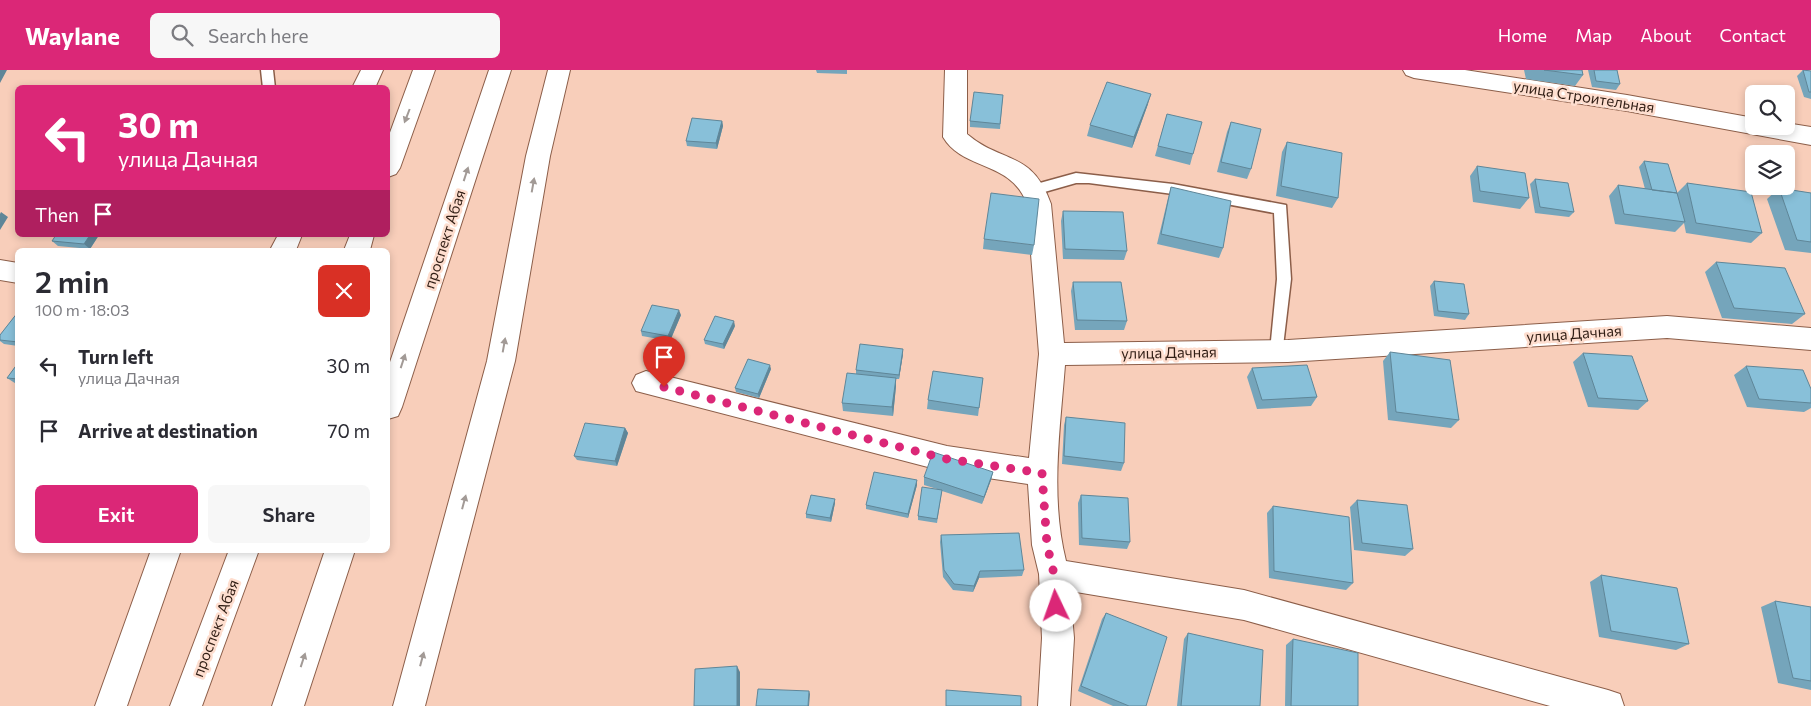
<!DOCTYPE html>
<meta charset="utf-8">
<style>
:root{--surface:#fff;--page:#f7f7f7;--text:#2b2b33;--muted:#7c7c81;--accent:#db2777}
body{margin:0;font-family:Commissioner,sans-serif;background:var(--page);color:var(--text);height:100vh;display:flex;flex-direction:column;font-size:19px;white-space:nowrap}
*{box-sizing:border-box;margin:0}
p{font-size:16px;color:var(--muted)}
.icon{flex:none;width:28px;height:28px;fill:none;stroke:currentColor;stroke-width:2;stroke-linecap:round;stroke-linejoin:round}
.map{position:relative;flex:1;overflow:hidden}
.drawer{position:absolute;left:15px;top:178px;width:375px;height:305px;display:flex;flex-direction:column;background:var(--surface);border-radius:8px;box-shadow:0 2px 8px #0003}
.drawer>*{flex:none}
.top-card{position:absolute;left:15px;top:15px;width:375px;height:152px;border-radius:8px;box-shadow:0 2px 8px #0003;background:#db2777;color:#fff;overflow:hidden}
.controls{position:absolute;left:1745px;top:15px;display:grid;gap:10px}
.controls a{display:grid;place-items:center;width:50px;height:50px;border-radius:8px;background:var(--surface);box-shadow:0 2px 8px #0003;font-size:25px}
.pin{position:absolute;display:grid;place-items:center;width:42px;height:42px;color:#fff;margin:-51px -21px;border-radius:50% 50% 50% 0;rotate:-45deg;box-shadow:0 0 5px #0007}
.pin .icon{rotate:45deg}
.me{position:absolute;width:55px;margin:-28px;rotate:357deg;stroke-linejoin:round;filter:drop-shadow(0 0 4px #0008)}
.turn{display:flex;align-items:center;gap:18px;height:105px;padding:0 20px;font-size:22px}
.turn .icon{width:65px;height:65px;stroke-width:2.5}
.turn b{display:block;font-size:35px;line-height:42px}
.then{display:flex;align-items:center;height:48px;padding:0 20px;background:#0003;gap:10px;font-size:19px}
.round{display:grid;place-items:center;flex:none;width:52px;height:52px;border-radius:8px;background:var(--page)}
.overview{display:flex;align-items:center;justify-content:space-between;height:85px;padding:0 20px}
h1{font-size:30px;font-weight:600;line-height:38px}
.button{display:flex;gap:10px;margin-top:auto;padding:10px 20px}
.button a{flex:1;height:58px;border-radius:8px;background:var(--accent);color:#fff;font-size:20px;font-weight:600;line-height:58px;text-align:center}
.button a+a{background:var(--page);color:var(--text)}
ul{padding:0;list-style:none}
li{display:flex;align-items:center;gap:15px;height:65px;padding:0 20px}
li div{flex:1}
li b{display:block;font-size:19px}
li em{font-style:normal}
header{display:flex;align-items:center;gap:30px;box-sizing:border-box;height:70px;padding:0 25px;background:var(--accent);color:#fff}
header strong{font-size:24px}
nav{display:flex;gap:28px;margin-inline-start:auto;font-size:18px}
.search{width:350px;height:45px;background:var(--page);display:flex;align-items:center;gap:12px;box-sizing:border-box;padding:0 18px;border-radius:8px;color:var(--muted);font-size:19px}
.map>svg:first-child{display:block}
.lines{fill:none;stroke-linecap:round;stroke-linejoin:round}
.lane-casing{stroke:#8c5e49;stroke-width:3}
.street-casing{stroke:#8c5e49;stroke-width:2}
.secondary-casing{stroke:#8c5e49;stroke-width:2}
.lane{fill:#fff;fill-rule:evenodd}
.street{fill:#fff;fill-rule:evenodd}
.secondary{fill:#fff;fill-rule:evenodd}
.wall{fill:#75a5bb}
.shaded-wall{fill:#5f8698}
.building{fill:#88c0d9;stroke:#5f8698}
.oneway{fill:#a29a96}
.route{stroke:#db2777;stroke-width:9;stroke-dasharray:0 16.2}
.labels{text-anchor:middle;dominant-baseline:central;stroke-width:5;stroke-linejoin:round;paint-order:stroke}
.street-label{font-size:15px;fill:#311e15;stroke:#fedecf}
</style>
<header>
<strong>Waylane</strong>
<div class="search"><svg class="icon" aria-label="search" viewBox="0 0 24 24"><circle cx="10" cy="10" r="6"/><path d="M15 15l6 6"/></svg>Search here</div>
<nav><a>Home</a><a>Map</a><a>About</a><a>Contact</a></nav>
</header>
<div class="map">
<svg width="1811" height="636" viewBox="0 0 1811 636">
<rect width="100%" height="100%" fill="#f8ceba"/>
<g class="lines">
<g class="lane-casing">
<path id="lane" d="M 261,0 L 273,0 L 275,18 L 263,18 Z
M 1076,103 L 1173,114 L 1286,135 L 1291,209 L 1282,285 L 1277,287 L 1272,285 L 1270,281 L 1277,209 L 1274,143 L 1173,124 L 1089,113 L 1076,113 L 1034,125 L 1027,120 L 1029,116 Z"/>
</g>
<g class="street-casing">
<path id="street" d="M 361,0 L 383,0 L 375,18 L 352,18 Z
M 548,0 L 570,0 L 550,86 L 515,291 L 425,636 L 393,636 L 487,291 L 526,86 Z
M 945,0 L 967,0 L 967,64 C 1002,94 1032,80 1051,134 L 1064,273 L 1288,270 L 1667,246 L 1811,258 L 1811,280 L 1667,268 L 1288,292 L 1065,295 C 1060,360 1050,427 1066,491 L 1244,520 L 1608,620 L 1620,624 L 1624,636 L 1550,636 L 1244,550 L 1070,521 L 1074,568 L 1070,636 L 1038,636 L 1042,568 L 1039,504 L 1032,475 L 1028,414 L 947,402 L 636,321 L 632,313 L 636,305 L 646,301 L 947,376 L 1029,388 L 1039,284 L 1027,134 C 1011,90 963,101 943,67 Z
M 1403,0 L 1465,0 L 1627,25 L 1754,48 L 1754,56 L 1786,56 L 1786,53 L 1811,57 L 1811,75 L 1627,41 L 1414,8 L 1406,5 Z
M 278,165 L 302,165 L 296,180 L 270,180 Z
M 0,190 L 18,193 L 18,213 L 0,210 Z
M 151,480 L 181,480 L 127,636 L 95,636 Z"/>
</g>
<g class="secondary-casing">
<path id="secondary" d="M 413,0 L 435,0 L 400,98 L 396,104 L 388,107 L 388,68 Z
M 489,0 L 511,0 L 402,337 L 398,346 L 388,349 L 388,298 Z
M 350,165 L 374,165 L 370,180 L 344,180 Z
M 229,480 L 259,480 L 202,636 L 170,636 Z
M 325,480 L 355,480 L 304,636 L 272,636 Z"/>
</g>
<use href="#lane" class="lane"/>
<use href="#street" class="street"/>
<use href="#secondary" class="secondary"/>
</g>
<path class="wall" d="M 816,0 L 847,0 L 847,4 L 817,3 Z
M 1524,0 L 1582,0 L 1583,5 L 1575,16 L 1526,9 Z
M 1588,0 L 1617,0 L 1620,14 L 1616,20 L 1592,17 Z
M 1803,0 L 1811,1 L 1811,29 L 1804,27 L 1797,6 Z
M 1003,25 L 1000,59 L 970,57 L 970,51 Z
M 1148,34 L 1132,78 L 1087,66 L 1090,55 Z
M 1167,44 L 1193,84 L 1190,95 L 1155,86 Z
M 722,51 L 723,56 L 717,79 L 687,76 L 686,71 Z
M 1231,52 L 1251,99 L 1247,109 L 1217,102 L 1227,62 Z
M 1287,72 L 1338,128 L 1332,138 L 1276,126 L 1282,82 Z
M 1644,91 L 1677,123 L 1687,113 L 1762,163 L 1751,173 L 1686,163 L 1684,153 L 1675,162 L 1615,154 L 1609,126 L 1618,115 L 1645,119 L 1639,97 Z
M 1477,96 L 1529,128 L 1520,139 L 1473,132 L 1470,106 Z
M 1535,109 L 1574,142 L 1569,147 L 1535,143 L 1530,114 Z
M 1171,117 L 1223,178 L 1219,188 L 1157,174 L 1168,128 Z
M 1779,118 L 1811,123 L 1811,183 L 1785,180 L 1767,129 Z
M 1063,141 L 1127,181 L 1124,190 L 1063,189 L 1061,151 Z
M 99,165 L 90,179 L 58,176 L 52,171 Z
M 984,169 L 1034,175 L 1032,185 L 983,179 Z
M 1716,192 L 1805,244 L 1792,254 L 1722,248 L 1705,202 Z
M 1434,211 L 1469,244 L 1465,250 L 1434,246 L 1430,216 Z
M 1073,212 L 1127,251 L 1124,260 L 1075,260 L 1071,221 Z
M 18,242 L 18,276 L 4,274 L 0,271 L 0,265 Z
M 681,245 L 670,271 L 642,266 L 641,261 Z
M 735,256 L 724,279 L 705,274 L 704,270 Z
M 1390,282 L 1459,350 L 1451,358 L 1388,350 L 1383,291 Z
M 1583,283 L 1648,331 L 1638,340 L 1588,337 L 1573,292 Z
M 903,284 L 899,309 L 896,309 L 896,316 L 893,346 L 843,341 L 842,333 L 856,304 L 856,300 Z
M 18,293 L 18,315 L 7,308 Z
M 1746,296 L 1811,319 L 1811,338 L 1804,342 L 1747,337 L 1734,305 Z
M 1252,298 L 1317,327 L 1311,336 L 1257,339 L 1247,307 Z
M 771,299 L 759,328 L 736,322 L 735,318 Z
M 983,308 L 978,346 L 927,339 L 928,330 Z
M 1066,347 L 1124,393 L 1121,401 L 1062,394 L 1064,355 Z
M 625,358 L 628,363 L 617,396 L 577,390 L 574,386 Z
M 993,402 L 991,410 L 982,434 L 942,421 L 937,453 L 918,450 L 918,446 L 937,419 L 924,415 L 924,407 Z
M 917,415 L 908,448 L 866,439 L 866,435 Z
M 1081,425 L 1130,472 L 1127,479 L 1079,475 L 1078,433 Z
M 1357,430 L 1413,479 L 1405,486 L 1354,480 L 1350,437 Z
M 835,433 L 831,452 L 806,448 L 806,444 Z
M 1273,436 L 1353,513 L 1346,520 L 1269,508 L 1267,443 Z
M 941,465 L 1024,500 L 1022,506 L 979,508 L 973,522 L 953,520 L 943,507 L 940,472 Z
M 1601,505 L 1689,574 L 1676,580 L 1599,567 L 1590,512 Z
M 1775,531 L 1811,537 L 1811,620 L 1778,613 L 1761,537 Z
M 1106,543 L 1146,636 L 1113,636 L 1078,621 L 1102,549 Z
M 1188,563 L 1260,636 L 1177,636 L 1184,569 Z
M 1293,569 L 1358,636 L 1285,636 L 1286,575 Z"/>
<path class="shaded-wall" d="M 0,0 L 7,0 L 0,13 Z
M 1151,24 L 1148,34 L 1132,78 L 1134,67 Z
M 722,51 L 723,56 L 717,79 L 716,73 Z
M 1,142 L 8,147 L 0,160 L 0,144 Z
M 90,165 L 99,165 L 90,179 L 84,174 Z
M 679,240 L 681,245 L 670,271 L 668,266 Z
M 734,251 L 735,256 L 724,279 L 723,274 Z
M 903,279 L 903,284 L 899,309 L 899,305 Z
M 770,295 L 771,299 L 759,328 L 758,324 Z
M 896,308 L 896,316 L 893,346 L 892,337 Z
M 625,358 L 628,363 L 617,396 L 615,391 Z
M 993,402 L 991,410 L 982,434 L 984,427 Z
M 917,410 L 917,415 L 908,448 L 908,444 Z
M 835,429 L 835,433 L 831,452 L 830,448 Z
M 980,501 L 979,508 L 973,522 L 974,516 Z
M 737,596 L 740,602 L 740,636 L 737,636 Z
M 809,621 L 810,624 L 809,636 L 808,636 Z"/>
<path class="building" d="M 1544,0 L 1582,0 L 1583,5 Z
M 1594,0 L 1617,0 L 1620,14 L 1596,11 Z
M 1803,0 L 1811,1 L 1811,22 L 1809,22 Z
M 1107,12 L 1151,24 L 1134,67 L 1090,55 Z
M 974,22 L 1003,25 L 1000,54 L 970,51 Z
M 1167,44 L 1202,52 L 1193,84 L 1158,76 Z
M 692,48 L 722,51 L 716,73 L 686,71 Z
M 1231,52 L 1261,59 L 1251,99 L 1221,92 Z
M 1287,72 L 1342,83 L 1338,128 L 1281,116 Z
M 1644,91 L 1668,94 L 1677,123 L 1652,120 Z
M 1477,96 L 1525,103 L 1529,128 L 1480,121 Z
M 1535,109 L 1568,113 L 1574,142 L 1540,137 Z
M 1687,113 L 1751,122 L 1762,163 L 1696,153 Z
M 1618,115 L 1677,123 L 1685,152 L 1624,144 Z
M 1171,117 L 1231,131 L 1223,178 L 1161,164 Z
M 1779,118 L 1811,123 L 1811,172 L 1797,170 Z
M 991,123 L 1039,129 L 1034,175 L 984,169 Z
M 1063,141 L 1123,142 L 1127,181 L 1065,179 Z
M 56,165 L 90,165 L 84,174 L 52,171 Z
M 1716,192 L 1785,198 L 1805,244 L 1734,238 Z
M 1434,211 L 1464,214 L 1469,244 L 1438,241 Z
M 1073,212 L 1121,212 L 1127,251 L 1077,250 Z
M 652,235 L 679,240 L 668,266 L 641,261 Z
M 18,242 L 18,272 L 0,270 L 0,265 Z
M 715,246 L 734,251 L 723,274 L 704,270 Z
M 860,274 L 903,279 L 899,305 L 856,300 Z
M 1390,282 L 1450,290 L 1459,350 L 1396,342 Z
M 1583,283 L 1632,286 L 1648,331 L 1598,328 Z
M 748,289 L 770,295 L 758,324 L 735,318 Z
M 18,293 L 18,309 L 7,308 Z
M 1307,295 L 1317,327 L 1262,330 L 1252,298 Z
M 1746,296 L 1803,300 L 1811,319 L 1811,333 L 1759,329 Z
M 933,301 L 983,308 L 979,338 L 928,330 Z
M 847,303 L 896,308 L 892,337 L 842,333 Z
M 1066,347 L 1125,353 L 1124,393 L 1064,386 Z
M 585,353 L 625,358 L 615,391 L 574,386 Z
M 933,382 L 993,402 L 984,427 L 924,407 Z
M 874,402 L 917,410 L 908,444 L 866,435 Z
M 922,417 L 942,420 L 937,449 L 918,446 Z
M 811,425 L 835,429 L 830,448 L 806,444 Z
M 1081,425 L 1128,428 L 1130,472 L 1082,468 Z
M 1357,430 L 1407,435 L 1413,479 L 1362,473 Z
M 1273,436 L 1349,447 L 1353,513 L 1274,501 Z
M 1019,463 L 1024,500 L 980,501 L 974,516 L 954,514 L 944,500 L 941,465 Z
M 1601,505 L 1677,518 L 1689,574 L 1611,561 Z
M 1775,531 L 1811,537 L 1811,611 L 1793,608 Z
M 1106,543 L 1167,567 L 1146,636 L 1129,636 L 1081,616 Z
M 1188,563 L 1263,580 L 1260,636 L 1181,636 Z
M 1293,569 L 1358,583 L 1358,636 L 1291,636 Z
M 737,596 L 737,636 L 694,636 L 695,599 Z
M 758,619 L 809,621 L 808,636 L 756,636 Z
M 946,620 L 1021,626 L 1021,636 L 946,636 Z"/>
<defs><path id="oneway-solid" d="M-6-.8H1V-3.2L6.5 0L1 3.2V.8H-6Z" transform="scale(1.25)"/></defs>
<g class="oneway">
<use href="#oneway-solid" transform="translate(407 46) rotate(111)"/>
<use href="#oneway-solid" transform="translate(466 104) rotate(-72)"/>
<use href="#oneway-solid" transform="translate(533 115) rotate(-80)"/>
<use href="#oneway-solid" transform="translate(504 275) rotate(-80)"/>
<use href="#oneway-solid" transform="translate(403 291) rotate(-72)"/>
<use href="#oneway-solid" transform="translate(464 432) rotate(-75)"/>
<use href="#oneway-solid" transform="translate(422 589) rotate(-75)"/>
<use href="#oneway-solid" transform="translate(303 590) rotate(-72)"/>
</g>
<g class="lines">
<path class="route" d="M 664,317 L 947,389 L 1042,403 L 1047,475 L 1054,504 L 1056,536"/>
</g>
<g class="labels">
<g class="street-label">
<text transform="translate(1584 26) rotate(9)">улица Строительная</text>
<text transform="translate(444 169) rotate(-72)">проспект Абая</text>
<text transform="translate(1574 263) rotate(-4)">улица Дачная</text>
<text transform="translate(1169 282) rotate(-1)">улица Дачная</text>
<text transform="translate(215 558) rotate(-69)">проспект Абая</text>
</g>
</g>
</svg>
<div class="controls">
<a><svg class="icon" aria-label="search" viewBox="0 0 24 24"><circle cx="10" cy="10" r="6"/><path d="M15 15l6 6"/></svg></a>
<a><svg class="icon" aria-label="layers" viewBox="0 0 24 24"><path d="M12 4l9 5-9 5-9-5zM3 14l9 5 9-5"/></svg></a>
</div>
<div class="pin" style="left:664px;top:317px;background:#d93025"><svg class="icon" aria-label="arrive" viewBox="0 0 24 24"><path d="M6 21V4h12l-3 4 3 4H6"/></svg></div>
<svg class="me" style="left:1056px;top:536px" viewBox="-20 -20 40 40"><circle r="19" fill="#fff"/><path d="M0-13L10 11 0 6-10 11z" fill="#db2777"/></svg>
<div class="top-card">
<div class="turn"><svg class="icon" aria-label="left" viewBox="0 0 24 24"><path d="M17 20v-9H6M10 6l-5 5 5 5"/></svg><div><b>30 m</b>улица Дачная</div></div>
<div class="then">Then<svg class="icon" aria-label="arrive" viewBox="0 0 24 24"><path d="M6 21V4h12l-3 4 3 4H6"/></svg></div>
</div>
<section class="drawer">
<div class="overview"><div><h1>2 min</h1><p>100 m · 18:03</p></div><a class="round" style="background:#d93025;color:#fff"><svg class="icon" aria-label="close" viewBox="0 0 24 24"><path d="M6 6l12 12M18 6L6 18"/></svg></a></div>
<ul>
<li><svg class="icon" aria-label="left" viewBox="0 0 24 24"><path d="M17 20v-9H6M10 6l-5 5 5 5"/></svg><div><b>Turn left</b><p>улица Дачная</p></div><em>30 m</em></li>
<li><svg class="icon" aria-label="arrive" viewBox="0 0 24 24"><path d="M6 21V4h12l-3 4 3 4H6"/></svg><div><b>Arrive at destination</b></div><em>70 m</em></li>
</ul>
<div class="button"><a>Exit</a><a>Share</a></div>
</section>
</div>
